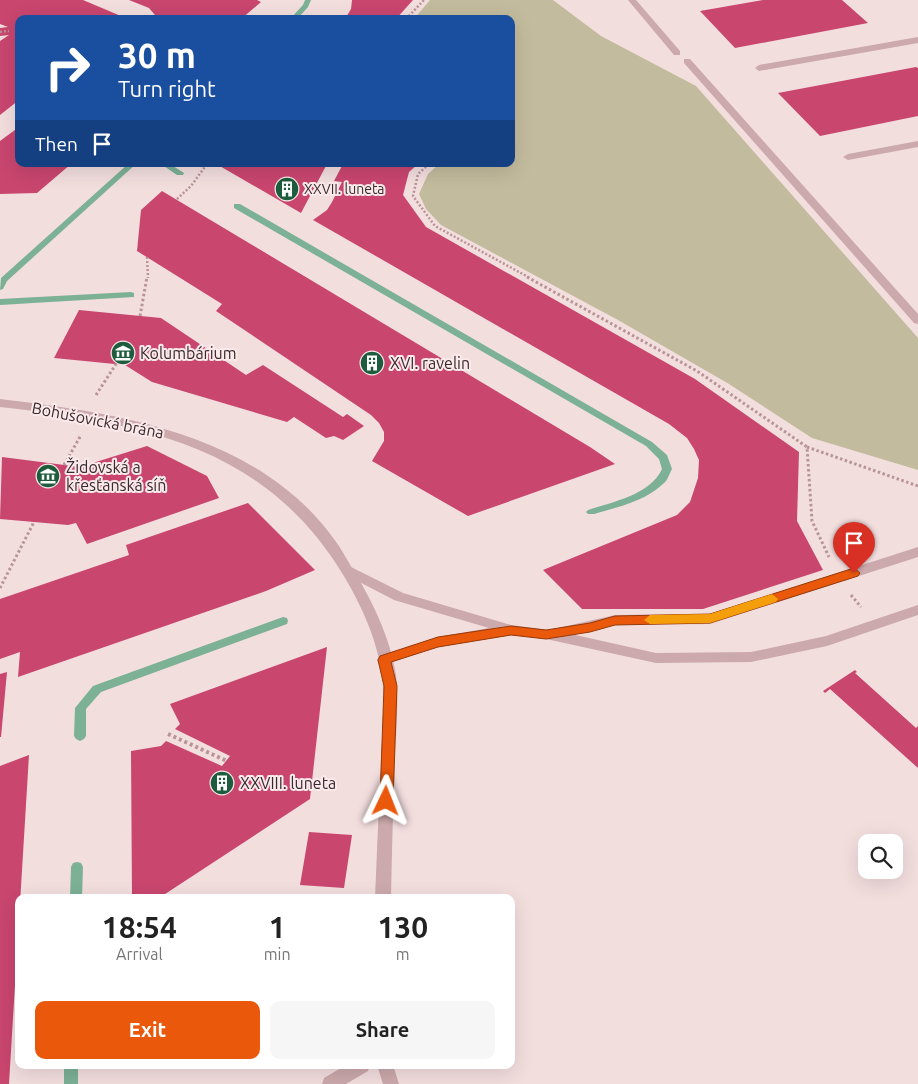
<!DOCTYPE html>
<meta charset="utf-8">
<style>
:root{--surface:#fff;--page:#f6f6f6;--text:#222;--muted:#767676;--accent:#ea580c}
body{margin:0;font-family:Ubuntu,sans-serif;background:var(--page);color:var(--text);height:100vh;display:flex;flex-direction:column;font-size:19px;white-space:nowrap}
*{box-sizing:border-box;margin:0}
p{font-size:16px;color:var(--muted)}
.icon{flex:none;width:28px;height:28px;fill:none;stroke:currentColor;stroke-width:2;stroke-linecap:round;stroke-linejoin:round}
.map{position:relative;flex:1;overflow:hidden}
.drawer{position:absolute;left:15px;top:894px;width:500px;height:175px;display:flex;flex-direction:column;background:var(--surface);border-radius:10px;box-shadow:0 5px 20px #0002}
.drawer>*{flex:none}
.guide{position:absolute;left:15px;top:15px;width:500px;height:152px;border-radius:10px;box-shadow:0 5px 20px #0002;background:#1a4fa0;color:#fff;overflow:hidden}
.tools{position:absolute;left:858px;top:834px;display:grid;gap:10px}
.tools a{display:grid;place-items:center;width:45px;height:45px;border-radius:10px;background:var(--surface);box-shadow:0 5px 20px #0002;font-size:25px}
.pin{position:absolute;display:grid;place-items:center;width:42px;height:42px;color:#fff;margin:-51px -21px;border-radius:50% 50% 50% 0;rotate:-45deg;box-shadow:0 0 5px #0007}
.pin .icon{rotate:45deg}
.me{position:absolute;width:55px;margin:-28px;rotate:2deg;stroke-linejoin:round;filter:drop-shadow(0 0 4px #0008)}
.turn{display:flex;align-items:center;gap:18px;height:105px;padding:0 20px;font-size:22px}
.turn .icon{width:65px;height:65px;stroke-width:2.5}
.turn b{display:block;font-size:35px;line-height:42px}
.then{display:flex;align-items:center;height:48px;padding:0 20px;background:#0003;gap:10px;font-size:19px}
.eta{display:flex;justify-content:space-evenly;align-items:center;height:85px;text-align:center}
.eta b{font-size:30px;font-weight:700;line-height:35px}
.button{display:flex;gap:10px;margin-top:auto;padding:10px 20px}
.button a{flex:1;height:58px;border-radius:10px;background:var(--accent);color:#fff;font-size:20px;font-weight:700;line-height:58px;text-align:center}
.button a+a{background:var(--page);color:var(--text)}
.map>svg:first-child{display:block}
.green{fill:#c3bb9d}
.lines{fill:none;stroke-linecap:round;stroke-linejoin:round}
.stream{fill:#7cb196;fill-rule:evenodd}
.building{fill:#c9466f}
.path-far2{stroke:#b89398;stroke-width:2.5;stroke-dasharray:2 2;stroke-linecap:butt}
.path-far1{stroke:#b89398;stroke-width:3;stroke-dasharray:2.5 2.5;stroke-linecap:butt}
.path{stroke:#b89398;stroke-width:4;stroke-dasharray:3 3;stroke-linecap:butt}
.service{fill:#cca9ac;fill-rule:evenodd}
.minor{fill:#cca9ac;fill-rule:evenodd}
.route{fill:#ea580c;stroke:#983908}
.slow{fill:#f59e0b}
.labels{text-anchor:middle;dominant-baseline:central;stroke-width:4;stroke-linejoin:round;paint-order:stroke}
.far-poi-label{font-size:14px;fill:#39292d;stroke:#faeaeb;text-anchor:start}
.poi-label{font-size:16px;fill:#39292d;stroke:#faeaeb;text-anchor:start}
.street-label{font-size:16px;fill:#39292d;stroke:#faeaeb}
</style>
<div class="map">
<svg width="918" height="1084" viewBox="0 0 918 1084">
<rect width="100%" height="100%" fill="#f3dede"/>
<path class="green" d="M 430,0 L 553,0 L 601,36 L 696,86 L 918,338 L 918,470 L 812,438 L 729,384 L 618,320 L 441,225 L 426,209 L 419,194 L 428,174 L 439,164 L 511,164 L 511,19 L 414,19 Z"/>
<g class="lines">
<path class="stream" d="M 305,0 L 311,0 L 308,7 L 297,19 L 290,19 L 303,5 Z
M 128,164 L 136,164 L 7,281 L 3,289 L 0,290 L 1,278 Z
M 161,164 L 170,164 L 184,173 L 183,175 L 177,175 Z
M 234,204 L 240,204 L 652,442 L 667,455 L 672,469 C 669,474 668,480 664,483 C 646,501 618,507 594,514 L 588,514 L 586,512 L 588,510 C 612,502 650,495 662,469 L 659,459 L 646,446 L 234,208 Z
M 131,292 L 134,293 L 134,297 L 0,305 L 0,299 Z
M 283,617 L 287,618 L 288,621 L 287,624 L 101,692 L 86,709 L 86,736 L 84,739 L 80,741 L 76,739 L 74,736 L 75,708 L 93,686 Z
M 77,862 L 81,863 L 83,867 L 82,898 L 70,898 L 71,867 L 73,863 Z
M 64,1065 L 78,1065 L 78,1084 L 64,1084 Z"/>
</g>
<path class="building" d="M 0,0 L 83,0 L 128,19 L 19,19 L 19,100 L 0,115 L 0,41 L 9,35 L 0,36 L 0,28 L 8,27 L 0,24 Z
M 129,0 L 257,0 L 261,2 L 241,19 L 154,19 L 155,15 L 149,8 Z
M 352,0 L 413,0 L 396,19 L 345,19 L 351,9 Z
M 763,0 L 842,0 L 868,23 L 735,48 L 700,11 Z
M 916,67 L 918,68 L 918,116 L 820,136 L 778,93 Z
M 19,127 L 19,164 L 71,164 L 37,193 L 0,194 L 0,141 Z
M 221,164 L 327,164 L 301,213 L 218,165 Z
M 343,164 L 418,164 L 409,172 L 403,195 L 426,227 L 695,379 L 799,452 L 797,521 L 823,570 L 703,609 L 582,609 L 543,570 L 677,515 L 690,502 L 698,478 L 699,460 L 694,449 L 687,438 L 669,424 L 313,220 L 327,210 L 332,202 L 342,182 L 334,181 Z
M 162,191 L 590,447 L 615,464 L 468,516 L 372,461 L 384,441 L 384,432 L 379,423 L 371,415 L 216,311 L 222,304 L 137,251 L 141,210 Z
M 79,310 L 161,318 L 246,375 L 263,365 L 343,417 L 347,414 L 364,426 L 343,440 L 334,436 L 326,438 L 294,417 L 287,422 L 152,382 L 125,365 L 54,358 Z
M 147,446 L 207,476 L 219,498 L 87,544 L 76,523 L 68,525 L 0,519 L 2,457 L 80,467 Z
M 248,503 L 315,570 L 266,591 L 18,677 L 20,652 L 0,659 L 0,599 L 129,555 L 126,545 Z
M 327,647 L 310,799 L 159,898 L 132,898 L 131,751 L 161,746 L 166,741 L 222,766 L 230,756 L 175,729 L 180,724 L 170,704 Z
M 855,670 L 857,672 L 855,673 L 916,728 L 918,726 L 918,768 L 830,689 L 825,693 L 823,691 Z
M 7,672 L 1,737 L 0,737 L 0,674 Z
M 29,755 L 9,1084 L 0,1084 L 0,766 Z
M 309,832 L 352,835 L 344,888 L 300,885 Z"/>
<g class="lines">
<path class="path-far2" d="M 406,19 L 424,0
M 0,32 L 9,31
M 429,164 L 418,174 L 413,196 L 435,226 L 530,278
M 177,199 L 191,186 L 207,164
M 147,257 L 148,278"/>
<path class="path-far1" d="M 527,277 L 697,371 L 807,447 L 812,521 L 829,557
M 140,316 L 147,277
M 96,395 L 116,364
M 807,447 L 918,486
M 64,465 L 81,435
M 0,588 L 34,522
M 851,595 L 861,607"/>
<path class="path" d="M 168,734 L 227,761"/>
<path class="service" d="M 628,0 L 636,0 L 680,51 L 680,55 L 674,55 Z
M 918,37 L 918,43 L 759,71 L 755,68 L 759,65 Z
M 684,59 L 690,59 L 918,314 L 918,324 L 914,323 L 684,63 Z
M 918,141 L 918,147 L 848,160 L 843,157 L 848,154 Z
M 918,547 L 918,557 L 710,624 L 615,625 L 571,634 L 656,653 L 751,652 L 826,636 L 918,605 L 918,615 L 827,646 L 751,662 L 656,663 L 546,639 L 511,635 L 438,647 L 384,665 L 379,664 L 377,660 L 379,656 L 438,637 L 489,628 L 394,600 L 344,574 L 343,571 L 344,568 L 349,566 L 403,593 L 511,625 L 549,630 L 615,615 L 710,614 Z"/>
<path class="minor" d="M 0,399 C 119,413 258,434 334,539 C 341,548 346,558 352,568 C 372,600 390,637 396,675 C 399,703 396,730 395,758 C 393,805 392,851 391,898 L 375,898 C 377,851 379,804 381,758 C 382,730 386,702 382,675 C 377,639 361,604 342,573 C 263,444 139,423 0,407 Z
M 346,1065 L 370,1065 L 368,1071 L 346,1084 L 322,1084 L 324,1078 Z
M 377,1065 L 393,1065 L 399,1084 L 383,1084 Z"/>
</g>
<path class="route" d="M 854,568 L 860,573 L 858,576 L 710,623 L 615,625 L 590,632 L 546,639 L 511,635 L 438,647 L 391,662 L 397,686 L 393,801 L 391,805 L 382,805 L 380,801 L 384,686 L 378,660 L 380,656 L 438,637 L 511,626 L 546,630 L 590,623 L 615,616 L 710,614 Z"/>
<path class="slow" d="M 772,594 L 778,599 L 776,602 L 710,623 L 650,624 L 644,620 L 650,615 L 710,614 Z"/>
<defs>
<g id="building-disc" transform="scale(1.25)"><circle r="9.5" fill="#1d5c3d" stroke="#faeaeb"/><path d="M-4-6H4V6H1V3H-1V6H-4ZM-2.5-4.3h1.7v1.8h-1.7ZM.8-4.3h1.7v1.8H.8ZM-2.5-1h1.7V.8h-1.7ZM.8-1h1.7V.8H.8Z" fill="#fff"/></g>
<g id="museum-disc" transform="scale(1.25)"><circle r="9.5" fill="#1d5c3d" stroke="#faeaeb"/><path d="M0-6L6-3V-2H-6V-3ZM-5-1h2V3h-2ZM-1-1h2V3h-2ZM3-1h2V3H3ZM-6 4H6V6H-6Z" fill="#fff"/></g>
</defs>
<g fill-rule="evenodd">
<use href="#building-disc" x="287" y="189"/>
<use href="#museum-disc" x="123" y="353"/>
<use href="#building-disc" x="372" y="363"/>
<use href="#museum-disc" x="48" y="476"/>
<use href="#building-disc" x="222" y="783"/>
</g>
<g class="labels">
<g class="far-poi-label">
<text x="304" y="189">XXVII. luneta</text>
</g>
<g class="poi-label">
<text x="140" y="353">Kolumbárium</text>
<text x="390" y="363">XVI. ravelin</text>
<text x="66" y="467">Židovská a<tspan x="66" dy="18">křesťanská síň</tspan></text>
<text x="240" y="783">XXVIII. luneta</text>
</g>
<g class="street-label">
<text transform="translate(98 420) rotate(11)">Bohušovická brána</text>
</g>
</g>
</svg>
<div class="tools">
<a><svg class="icon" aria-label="search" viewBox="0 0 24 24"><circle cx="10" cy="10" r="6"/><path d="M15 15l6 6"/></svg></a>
</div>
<div class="pin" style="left:854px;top:573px;background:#d93025"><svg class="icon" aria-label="arrive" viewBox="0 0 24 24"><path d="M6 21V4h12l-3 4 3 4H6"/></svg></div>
<svg class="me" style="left:386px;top:801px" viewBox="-20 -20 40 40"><path d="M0-17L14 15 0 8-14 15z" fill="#ea580c" stroke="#fff" stroke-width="4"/></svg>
<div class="guide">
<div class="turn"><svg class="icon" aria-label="right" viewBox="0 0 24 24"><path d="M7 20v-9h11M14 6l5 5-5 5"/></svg><div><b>30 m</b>Turn right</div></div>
<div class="then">Then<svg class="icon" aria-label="arrive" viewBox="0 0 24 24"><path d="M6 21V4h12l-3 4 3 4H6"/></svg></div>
</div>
<section class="drawer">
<div class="eta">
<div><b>18:54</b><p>Arrival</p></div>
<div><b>1</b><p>min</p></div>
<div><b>130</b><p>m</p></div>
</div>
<div class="button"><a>Exit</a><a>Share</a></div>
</section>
</div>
